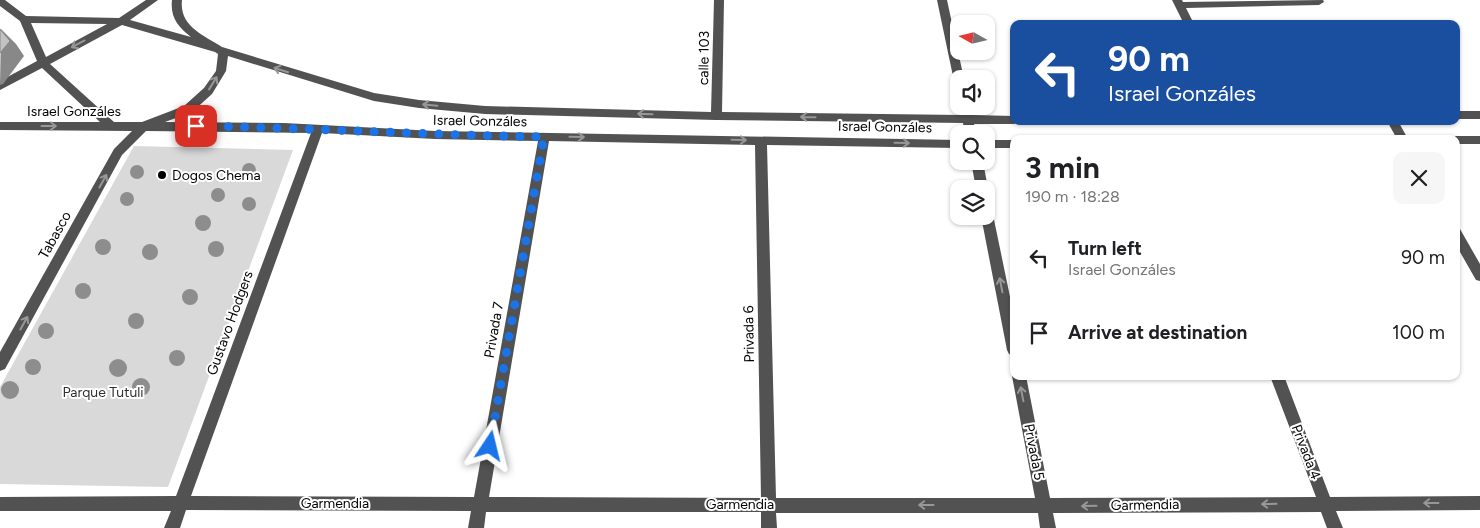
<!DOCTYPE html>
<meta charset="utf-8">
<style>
:root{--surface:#fff;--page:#f6f6f6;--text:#202124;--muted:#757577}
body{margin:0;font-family:Figtree,sans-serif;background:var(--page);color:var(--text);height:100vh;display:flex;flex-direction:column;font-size:19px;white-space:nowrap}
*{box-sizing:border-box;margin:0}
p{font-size:16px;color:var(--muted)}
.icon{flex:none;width:28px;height:28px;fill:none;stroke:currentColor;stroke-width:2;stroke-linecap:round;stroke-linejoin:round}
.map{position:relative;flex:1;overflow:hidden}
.panel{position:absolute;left:1010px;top:135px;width:450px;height:245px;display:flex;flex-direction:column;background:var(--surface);border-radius:10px;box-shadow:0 1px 4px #0004}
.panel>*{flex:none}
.banner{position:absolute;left:1010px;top:20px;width:450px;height:105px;border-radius:10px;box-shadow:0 1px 4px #0004;background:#1a4fa0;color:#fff;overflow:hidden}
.needle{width:32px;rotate:278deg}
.tools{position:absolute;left:950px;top:15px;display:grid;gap:10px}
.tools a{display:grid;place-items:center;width:45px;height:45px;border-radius:10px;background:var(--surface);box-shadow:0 1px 4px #0004;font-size:25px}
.pin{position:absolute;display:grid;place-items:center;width:42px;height:42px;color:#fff;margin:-21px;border-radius:10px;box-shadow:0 2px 8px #0006}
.me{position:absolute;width:55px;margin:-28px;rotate:10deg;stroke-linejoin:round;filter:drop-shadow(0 0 4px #0008)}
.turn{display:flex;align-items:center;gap:18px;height:105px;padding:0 15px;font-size:22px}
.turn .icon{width:65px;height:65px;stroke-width:2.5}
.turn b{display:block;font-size:35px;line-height:42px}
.round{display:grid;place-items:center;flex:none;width:52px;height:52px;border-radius:10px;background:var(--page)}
.headline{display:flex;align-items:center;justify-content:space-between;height:85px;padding:0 15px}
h1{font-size:30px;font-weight:700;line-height:38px}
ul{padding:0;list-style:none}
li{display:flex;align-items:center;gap:15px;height:75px;padding:0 15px}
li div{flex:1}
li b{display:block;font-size:19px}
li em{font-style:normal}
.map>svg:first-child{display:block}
.green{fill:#d9d9d9}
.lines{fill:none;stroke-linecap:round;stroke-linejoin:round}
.minor{fill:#525252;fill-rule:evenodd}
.tree{fill:#8d8d8d}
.shaded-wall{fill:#888}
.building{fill:#c2c2c2;stroke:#888}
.oneway{stroke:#979797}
.route{stroke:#1a73e8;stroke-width:9;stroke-dasharray:0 16.2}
.poi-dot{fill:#000;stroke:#fff;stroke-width:2}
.labels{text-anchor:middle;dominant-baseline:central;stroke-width:4;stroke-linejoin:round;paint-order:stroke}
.street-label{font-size:14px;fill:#000;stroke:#fff}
.poi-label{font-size:14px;fill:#000;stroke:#fff;text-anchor:start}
.park-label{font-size:14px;fill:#303030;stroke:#fff}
</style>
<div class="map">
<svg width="1480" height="528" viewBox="0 0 1480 528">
<rect width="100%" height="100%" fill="#fff"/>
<path class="green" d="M 134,146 L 293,150 L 168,487 L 0,484 L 0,387 Z"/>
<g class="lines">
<path class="minor" d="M 0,0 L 5,0 L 26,16 L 119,18 L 146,0 L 158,0 L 130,20 L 191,37 C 178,27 170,17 172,0 L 182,0 C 179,26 203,35 222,47 L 374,93 L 419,100 L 485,106 L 711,112 L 714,0 L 724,0 L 722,112 L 961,115 L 959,106 L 970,106 L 972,115 L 1014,116 L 1014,121 L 1019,121 L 1014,124 L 974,124 L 977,134 L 965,134 L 963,123 L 716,120 L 485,114 L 419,108 L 374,101 L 228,56 L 226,71 L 212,94 L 192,112 L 165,122 L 284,123 L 435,131 L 959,140 L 959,148 L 767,145 L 776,498 L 1035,498 L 1012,376 L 1014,373 L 1014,376 L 1026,376 L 1050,498 L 1316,497 L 1270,376 L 1284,376 L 1330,497 L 1480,496 L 1480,510 L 1336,511 L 1343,528 L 1327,528 L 1321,512 L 1053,513 L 1056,528 L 1040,528 L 1038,513 L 776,513 L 777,528 L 761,528 L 761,512 L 486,512 L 484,528 L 468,528 L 471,511 L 186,510 L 180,528 L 164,528 L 171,511 L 0,511 L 0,497 L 176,496 L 311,133 L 146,131 L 122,155 L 5,369 L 0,371 L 0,352 L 114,149 L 132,131 L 0,130 L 0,122 L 100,122 L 42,68 L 0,90 L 0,81 L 37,61 L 20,21 L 0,6 ZM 31,23 L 107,24 L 46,57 ZM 122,25 L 215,52 L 218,54 L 216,71 L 204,88 L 184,106 L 142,122 L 114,122 L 50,64 ZM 322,133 L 435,139 L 538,141 L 474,497 L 191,496 ZM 549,141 L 755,145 L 761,498 L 489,497 Z
M 937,0 L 947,0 L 964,79 L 959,79 L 959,85 L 954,81 Z
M 1172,0 L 1182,0 L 1183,2 L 1323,0 L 1324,2 L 1319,5 L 1186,8 L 1194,24 L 1184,24 Z
M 1456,111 L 1480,111 L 1480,119 L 1456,119 Z
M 1387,121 L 1398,121 L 1408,139 L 1397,139 Z
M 1456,136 L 1480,136 L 1480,144 L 1456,144 L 1456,139 L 1451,139 Z
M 986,140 L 1014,140 L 1014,148 L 986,148 Z
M 971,161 L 983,161 L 988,189 L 986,192 L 986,189 L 976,189 Z
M 986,205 L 990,207 L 992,210 L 1014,316 L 1014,356 L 1009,354 L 1007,350 L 981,216 L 986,216 Z
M 1456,228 L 1460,229 L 1480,264 L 1480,281 L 1476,280 L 1456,245 Z"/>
</g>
<g class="tree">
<circle cx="249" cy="170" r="7"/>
<circle cx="137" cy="172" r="7"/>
<circle cx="218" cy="195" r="7"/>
<circle cx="127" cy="199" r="7"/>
<circle cx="249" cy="204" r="7"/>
<circle cx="203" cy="223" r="8"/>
<circle cx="103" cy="247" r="8"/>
<circle cx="216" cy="249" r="8"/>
<circle cx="150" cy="252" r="8"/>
<circle cx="83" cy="291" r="8"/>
<circle cx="190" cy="297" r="8"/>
<circle cx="136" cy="321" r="8"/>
<circle cx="46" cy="331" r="8"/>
<circle cx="177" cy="358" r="8"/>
<circle cx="118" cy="368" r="9"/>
<circle cx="33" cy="367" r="8"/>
<circle cx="141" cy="387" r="9"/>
<circle cx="10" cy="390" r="9"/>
</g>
<path class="shaded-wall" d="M 1,29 L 16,44 L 24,56 L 3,84 L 0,85 Z"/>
<path class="building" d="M 0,29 L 10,41 L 0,53 Z"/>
<defs><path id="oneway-shaft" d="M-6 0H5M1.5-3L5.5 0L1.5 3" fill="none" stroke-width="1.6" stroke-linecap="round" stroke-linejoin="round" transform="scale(1.25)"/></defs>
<g class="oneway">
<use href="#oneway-shaft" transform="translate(78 44) rotate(152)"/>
<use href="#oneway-shaft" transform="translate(281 70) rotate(-163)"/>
<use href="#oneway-shaft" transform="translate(213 83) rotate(-58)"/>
<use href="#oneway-shaft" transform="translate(430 105) rotate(-175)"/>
<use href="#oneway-shaft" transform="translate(645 114) rotate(-178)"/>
<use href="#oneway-shaft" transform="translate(808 117) rotate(-179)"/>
<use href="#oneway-shaft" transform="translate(49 126)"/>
<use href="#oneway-shaft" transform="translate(577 137) rotate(1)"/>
<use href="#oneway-shaft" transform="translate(739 140) rotate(1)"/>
<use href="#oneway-shaft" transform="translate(902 143) rotate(1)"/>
<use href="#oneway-shaft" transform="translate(103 181) rotate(-61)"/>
<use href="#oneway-shaft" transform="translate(1001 285) rotate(-101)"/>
<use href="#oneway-shaft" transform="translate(24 323) rotate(-61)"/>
<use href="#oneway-shaft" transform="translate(1022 394) rotate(-101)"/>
<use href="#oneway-shaft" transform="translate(1431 503) rotate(180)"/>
<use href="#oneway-shaft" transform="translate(1269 504) rotate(179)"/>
<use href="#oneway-shaft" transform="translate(926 505) rotate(-180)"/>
<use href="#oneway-shaft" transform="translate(1089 506) rotate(179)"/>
</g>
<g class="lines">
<path class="route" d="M 196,126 C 312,128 428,135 544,137 L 490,446"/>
</g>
<circle class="poi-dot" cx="162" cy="175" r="5"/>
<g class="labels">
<g class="street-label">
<text transform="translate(704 58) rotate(-89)">calle 103</text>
<text x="74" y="111">Israel Gonzáles</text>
<text transform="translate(480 121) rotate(1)">Israel Gonzáles</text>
<text transform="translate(885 127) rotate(1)">Israel Gonzáles</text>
<text transform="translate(55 235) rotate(-61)">Tabasco</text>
<text transform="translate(230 323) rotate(-70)">Gustavo Hodgers</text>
<text transform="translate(494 330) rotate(-80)">Privada 7</text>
<text transform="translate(749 334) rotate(-91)">Privada 6</text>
<text transform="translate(1034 452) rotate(79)">Privada 5</text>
<text transform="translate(1306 452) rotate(69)">Privada 4</text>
<text x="335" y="503">Garmendia</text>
<text x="740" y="504">Garmendia</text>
<text transform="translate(1145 505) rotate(-1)">Garmendia</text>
</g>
<g class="poi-label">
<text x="172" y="175">Dogos Chema</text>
</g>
<g class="park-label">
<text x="103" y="392">Parque Tutuli</text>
</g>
</g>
</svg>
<div class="tools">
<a><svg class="needle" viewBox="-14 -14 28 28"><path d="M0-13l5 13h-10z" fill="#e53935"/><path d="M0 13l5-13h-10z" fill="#757577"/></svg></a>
<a><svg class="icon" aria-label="sound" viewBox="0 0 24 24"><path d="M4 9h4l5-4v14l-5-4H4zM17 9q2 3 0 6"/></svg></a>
<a><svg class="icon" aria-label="search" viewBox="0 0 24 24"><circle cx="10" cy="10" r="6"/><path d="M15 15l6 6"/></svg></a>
<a><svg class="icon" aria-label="layers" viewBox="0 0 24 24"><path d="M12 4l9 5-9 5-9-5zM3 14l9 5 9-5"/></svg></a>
</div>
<div class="pin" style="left:196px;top:126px;background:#d93025"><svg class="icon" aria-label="arrive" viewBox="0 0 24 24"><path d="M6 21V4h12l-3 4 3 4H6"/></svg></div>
<svg class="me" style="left:490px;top:446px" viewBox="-20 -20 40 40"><path d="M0-17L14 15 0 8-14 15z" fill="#1a73e8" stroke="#fff" stroke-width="4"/></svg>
<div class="banner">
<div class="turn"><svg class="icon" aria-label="left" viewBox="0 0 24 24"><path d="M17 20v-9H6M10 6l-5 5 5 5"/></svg><div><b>90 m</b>Israel Gonzáles</div></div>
</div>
<section class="panel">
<div class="headline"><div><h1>3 min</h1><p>190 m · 18:28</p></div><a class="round"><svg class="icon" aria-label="close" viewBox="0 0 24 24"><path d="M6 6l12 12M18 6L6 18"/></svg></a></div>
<ul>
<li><svg class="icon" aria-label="left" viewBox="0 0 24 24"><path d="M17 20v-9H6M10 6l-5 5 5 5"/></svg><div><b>Turn left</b><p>Israel Gonzáles</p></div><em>90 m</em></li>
<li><svg class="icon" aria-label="arrive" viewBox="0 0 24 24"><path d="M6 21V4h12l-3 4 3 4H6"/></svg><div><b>Arrive at destination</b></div><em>100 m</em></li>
</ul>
</section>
</div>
